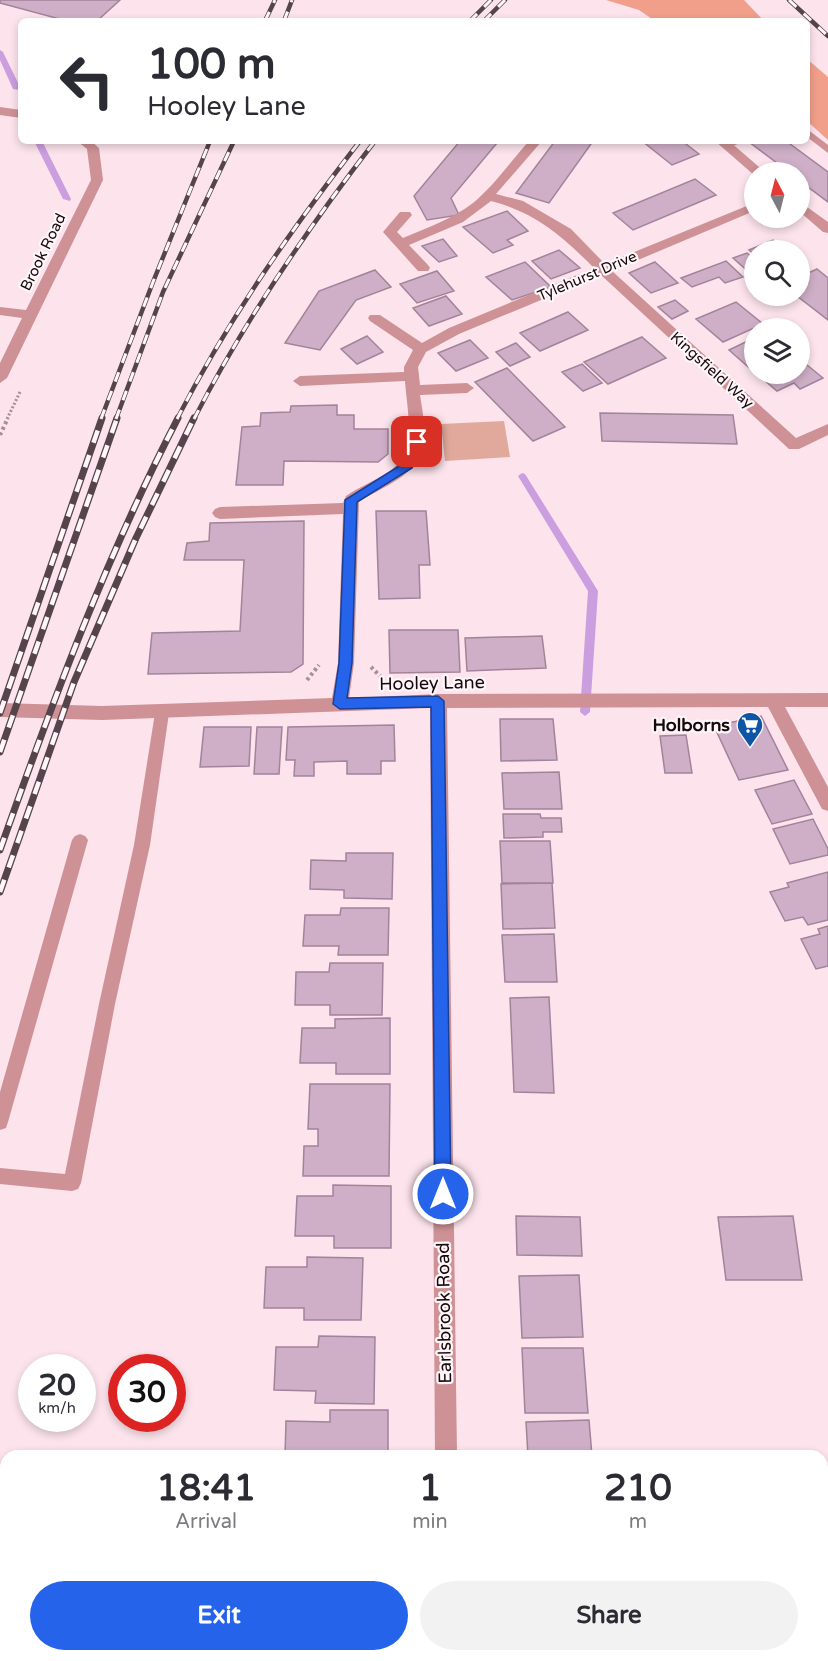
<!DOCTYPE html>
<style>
:root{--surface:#fff;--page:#f2f2f3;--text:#2b2b33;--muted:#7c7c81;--accent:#2563eb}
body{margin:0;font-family:"Varela Round",sans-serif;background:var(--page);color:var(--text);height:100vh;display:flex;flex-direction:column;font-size:22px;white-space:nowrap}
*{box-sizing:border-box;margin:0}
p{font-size:20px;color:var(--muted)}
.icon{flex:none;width:33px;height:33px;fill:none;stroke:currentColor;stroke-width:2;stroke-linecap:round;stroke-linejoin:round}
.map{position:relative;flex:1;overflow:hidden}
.side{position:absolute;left:0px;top:1450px;width:828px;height:212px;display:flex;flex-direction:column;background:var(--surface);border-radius:18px 18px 0 0;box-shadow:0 3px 9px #0003}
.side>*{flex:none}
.top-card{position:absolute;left:18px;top:18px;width:792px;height:126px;border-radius:9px;box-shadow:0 3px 9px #0003;background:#fff;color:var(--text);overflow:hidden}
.needle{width:39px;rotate:353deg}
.buttons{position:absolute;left:744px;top:162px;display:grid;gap:12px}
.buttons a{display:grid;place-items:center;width:66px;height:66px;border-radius:50%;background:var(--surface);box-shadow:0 3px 9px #0003;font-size:30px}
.speed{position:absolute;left:18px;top:1354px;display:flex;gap:12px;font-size:30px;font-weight:700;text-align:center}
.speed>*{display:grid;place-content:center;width:78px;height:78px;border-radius:50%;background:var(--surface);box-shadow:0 3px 9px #0003;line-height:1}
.speed small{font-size:15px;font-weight:400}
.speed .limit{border:9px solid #d22;background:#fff;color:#111}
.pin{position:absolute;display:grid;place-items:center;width:51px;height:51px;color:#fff;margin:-26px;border-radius:12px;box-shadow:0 3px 9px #0006}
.me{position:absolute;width:66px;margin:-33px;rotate:0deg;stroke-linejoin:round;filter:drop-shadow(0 0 4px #0008)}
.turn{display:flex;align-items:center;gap:21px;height:126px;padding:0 30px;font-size:27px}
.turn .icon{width:78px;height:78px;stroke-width:2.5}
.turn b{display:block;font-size:42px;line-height:51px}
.eta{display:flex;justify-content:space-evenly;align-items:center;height:102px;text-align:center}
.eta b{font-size:36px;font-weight:700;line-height:42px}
.primary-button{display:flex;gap:12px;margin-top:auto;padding:12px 30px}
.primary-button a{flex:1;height:69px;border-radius:36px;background:var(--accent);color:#fff;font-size:24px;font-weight:700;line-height:69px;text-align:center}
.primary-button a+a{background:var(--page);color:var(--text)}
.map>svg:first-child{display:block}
.green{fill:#e0a99b}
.forest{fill:#f19f8a}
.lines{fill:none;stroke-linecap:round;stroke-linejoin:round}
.stream{fill:#cb9edf;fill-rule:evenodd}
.building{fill:#cfafc7;stroke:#a2839a;stroke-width:1.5}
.path-far1{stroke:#a49097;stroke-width:3;stroke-dasharray:2 2;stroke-linecap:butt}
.path{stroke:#a49097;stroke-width:4;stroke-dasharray:3 3;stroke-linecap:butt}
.service{fill:#ce9195;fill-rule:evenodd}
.minor{fill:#ce9195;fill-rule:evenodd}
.rail-far1-casing{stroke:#55444b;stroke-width:4.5}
.rail-casing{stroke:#55444b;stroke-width:7}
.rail-far1{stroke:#fef6f8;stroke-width:3;stroke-dasharray:10;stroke-linecap:butt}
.rail{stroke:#fef6f8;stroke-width:4.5;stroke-dasharray:13;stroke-linecap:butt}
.route{fill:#2563eb;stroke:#184099;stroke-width:1.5}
.labels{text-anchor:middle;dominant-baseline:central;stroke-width:4.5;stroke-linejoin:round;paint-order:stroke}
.far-street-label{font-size:15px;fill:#16090e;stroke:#fef6f8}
.street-label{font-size:18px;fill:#16090e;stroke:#fef6f8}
.poi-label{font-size:18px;font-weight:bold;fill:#16090e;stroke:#fef6f8;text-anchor:end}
</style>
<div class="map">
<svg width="828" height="1661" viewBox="0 0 828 1661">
<rect width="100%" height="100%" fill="#fce3ec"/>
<path class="green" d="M 504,421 L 510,457 L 445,461 L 441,424 Z"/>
<path class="forest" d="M 606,0 L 744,0 L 764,21 L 655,21 L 639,10 Z
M 807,59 L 828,77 L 828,140 L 807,121 Z"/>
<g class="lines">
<path class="stream" d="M 0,50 L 3,52 L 21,89 L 19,90 L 13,89 L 0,60 Z
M 34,141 L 42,141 L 71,199 L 70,201 L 63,199 Z
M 522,473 L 525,474 L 598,591 L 590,712 L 585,716 L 580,712 L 588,591 L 518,476 Z"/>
</g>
<path class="building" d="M 0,0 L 120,0 L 97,21 L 67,21 L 0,3 Z
M 460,141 L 508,141 L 497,143 L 451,198 L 459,215 L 427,220 L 414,196 Z
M 555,141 L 580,141 L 591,144 L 549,203 L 516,193 Z
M 642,141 L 682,141 L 699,154 L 672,165 Z
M 752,141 L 786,141 L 828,172 L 828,202 L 800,181 L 800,172 L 789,172 L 749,142 Z
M 695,179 L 716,195 L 633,230 L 613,213 Z
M 507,211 L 528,231 L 507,240 L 513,245 L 493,253 L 463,227 Z
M 443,239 L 457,256 L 439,262 L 422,246 Z
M 773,240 L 785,250 L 754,250 L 754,254 L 749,250 Z
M 559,250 L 580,268 L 551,279 L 532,261 Z
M 747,253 L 754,259 L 754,271 L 750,273 L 733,258 Z
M 726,261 L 743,277 L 725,283 L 719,277 L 692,287 L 681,278 Z
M 525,262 L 551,287 L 512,300 L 486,277 Z
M 655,262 L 678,283 L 651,293 L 629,273 Z
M 817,269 L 828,278 L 828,320 L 797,296 L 800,296 L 800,277 Z
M 375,270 L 391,287 L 356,300 L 320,350 L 285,343 L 319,291 Z
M 437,271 L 454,291 L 417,303 L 400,284 Z
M 446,296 L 462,314 L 429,326 L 413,308 Z
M 675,300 L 688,311 L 672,319 L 658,307 Z
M 736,302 L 763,324 L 723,342 L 696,319 Z
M 568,312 L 588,330 L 540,351 L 520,333 Z
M 367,336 L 383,352 L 357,364 L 341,349 Z
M 642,337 L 666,358 L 608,384 L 584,362 Z
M 754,338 L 754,372 L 729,350 Z
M 470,340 L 488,358 L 456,371 L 438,353 Z
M 516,343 L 530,357 L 510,366 L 496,352 Z
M 801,360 L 823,378 L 800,389 L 794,383 L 777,391 L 757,374 L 800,374 Z
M 582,364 L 602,383 L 583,391 L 562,372 Z
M 507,368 L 565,427 L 533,441 L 475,382 Z
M 337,405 L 337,415 L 354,415 L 354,429 L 388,429 L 388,454 L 378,462 L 284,461 L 283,485 L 236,485 L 242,427 L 260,426 L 261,413 L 290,412 L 291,406 Z
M 600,413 L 733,415 L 737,444 L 602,441 Z
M 376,511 L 426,511 L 430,565 L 419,565 L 420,598 L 379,599 Z
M 304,521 L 303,664 L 291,672 L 148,674 L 152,633 L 240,631 L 244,560 L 184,560 L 187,543 L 209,541 L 210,523 Z
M 389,630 L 458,630 L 460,672 L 390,673 Z
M 542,636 L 546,668 L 467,671 L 465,638 Z
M 761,716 L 788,770 L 739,780 L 714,726 Z
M 500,719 L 553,719 L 557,760 L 501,761 Z
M 394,725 L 395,761 L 381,761 L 381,774 L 347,774 L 347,761 L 314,762 L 314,776 L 294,776 L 295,760 L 286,760 L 288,727 Z
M 204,727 L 251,727 L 249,766 L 200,767 Z
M 257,727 L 282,727 L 279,774 L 254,774 Z
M 686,735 L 692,773 L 665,773 L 660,736 Z
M 559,772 L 562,809 L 504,809 L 502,773 Z
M 794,780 L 812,814 L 772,824 L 755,790 Z
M 503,814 L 540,814 L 541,818 L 561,818 L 562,832 L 543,832 L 543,837 L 504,838 Z
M 813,819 L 828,849 L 828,855 L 790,864 L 773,829 Z
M 500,841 L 550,841 L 553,883 L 502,883 Z
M 346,853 L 393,853 L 392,899 L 344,898 L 344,890 L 310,889 L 311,860 L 346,861 Z
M 828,872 L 828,920 L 808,925 L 803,917 L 785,921 L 770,892 L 789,887 L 787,883 Z
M 552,883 L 555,928 L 503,929 L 501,884 Z
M 341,908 L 389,908 L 388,955 L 338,955 L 339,946 L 303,946 L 305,915 L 340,915 Z
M 828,926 L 828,966 L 816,969 L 801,939 L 820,934 L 818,929 Z
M 554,934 L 557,982 L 505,982 L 502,935 Z
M 330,963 L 383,963 L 382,1015 L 330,1015 L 330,1005 L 295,1005 L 296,972 L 329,972 Z
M 549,997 L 554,1093 L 514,1092 L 510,998 Z
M 390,1018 L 390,1074 L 336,1074 L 336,1063 L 300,1063 L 302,1028 L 335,1028 L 335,1019 Z
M 310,1084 L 390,1084 L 389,1176 L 303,1176 L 304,1146 L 318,1146 L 318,1129 L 308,1129 Z
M 333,1185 L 391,1186 L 391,1248 L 334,1248 L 334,1236 L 295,1236 L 297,1196 L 333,1196 Z
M 516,1216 L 580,1217 L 582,1256 L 517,1255 Z
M 793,1216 L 802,1280 L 726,1280 L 718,1217 Z
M 307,1257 L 363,1258 L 361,1320 L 304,1320 L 304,1308 L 264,1308 L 266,1267 L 307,1267 Z
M 579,1275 L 583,1337 L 522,1338 L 519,1276 Z
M 319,1336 L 375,1337 L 374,1404 L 315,1403 L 316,1391 L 274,1390 L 276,1347 L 318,1347 Z
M 522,1348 L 583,1348 L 588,1413 L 525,1413 Z
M 330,1410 L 388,1410 L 388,1456 L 285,1456 L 286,1421 L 330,1422 Z
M 589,1420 L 592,1456 L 528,1456 L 526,1422 Z
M 274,1656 L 383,1656 L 383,1661 L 273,1661 Z
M 536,1656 L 595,1656 L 596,1661 L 536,1661 Z"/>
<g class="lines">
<path class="path-far1" d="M 7,419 L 20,392"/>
<path class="path" d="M 0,435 L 8,418
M 371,667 L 382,678
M 307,680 L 319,665"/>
<path class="service" d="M 807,129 L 828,145 L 828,153 L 807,137 Z
M 729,141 L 744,141 L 731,147 L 723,147 L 723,143 Z
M 162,707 L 167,709 L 169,713 L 150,845 L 115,1004 L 81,1183 L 78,1189 L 72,1191 L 0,1184 L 0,1168 L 65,1174 L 99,1004 L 134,845 L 155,713 L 157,709 Z
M 80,834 L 85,836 L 88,840 L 8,1122 L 6,1128 L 0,1130 L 0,1092 L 72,840 L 75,836 Z"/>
<path class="minor" d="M 0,107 L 21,110 L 21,118 L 0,115 Z
M 77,141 L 91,141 L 99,148 L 103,180 L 7,378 L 0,383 L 0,363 L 22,318 L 0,315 L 0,307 L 26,310 L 91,180 L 87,149 Z
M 529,141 L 542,141 L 496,194 L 523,201 L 571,229 L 605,264 L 754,203 L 754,211 L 612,271 L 796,438 L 828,424 L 828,435 L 799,449 L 789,449 L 601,275 L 459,334 L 426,352 L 418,367 L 420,385 L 467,383 L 474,388 L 467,393 L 420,395 C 422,409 426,426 424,441 C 421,476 382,486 359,502 L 354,663 L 349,698 L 438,694 L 828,693 L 828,707 L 785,707 L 828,787 L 828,811 L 822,809 L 768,707 L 447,708 L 457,1456 L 435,1456 L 430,708 L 102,720 L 0,717 L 0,703 L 102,706 L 332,698 L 338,663 L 343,514 L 220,519 L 215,517 L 212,513 L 215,509 L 220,507 L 343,503 L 346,496 C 359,487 374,481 387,473 C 419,453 407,413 405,381 L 300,386 L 293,381 L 300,376 L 404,372 L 404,367 L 413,350 L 370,321 L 368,318 L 370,315 L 380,315 L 422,343 L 449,328 L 594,268 C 562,236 536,213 491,201 L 463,222 L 409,245 L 428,265 L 430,268 L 428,271 L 418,271 L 383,232 L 400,212 L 410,212 L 412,215 L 397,232 L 403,238 C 427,228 452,219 473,203 C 494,186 511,161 529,141 Z
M 715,141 L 729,141 L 765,172 L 754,172 L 754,175 Z
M 800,202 L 828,222 L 828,233 L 823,232 L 800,212 Z
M 436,1656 L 460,1656 L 460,1661 L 436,1661 Z"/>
<g class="rail-far1-casing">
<path id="rail-far1" d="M 789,0 L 828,36
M 265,21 L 275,0
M 284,21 L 292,0
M 470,21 L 491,0
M 484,21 L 505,0
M 101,419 L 153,282 L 210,141
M 116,419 L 163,292 L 234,141
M 177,419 C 229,318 290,231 360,141
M 194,419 C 245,320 307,229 375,141"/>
</g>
<g class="rail-casing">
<path id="rail" d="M 0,713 L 102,418
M 0,752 L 117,418
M 0,850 C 52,703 106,557 178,418
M 0,892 L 74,682 L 136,538 L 194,418"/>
</g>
<use href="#rail-far1" class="rail-far1"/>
<use href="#rail" class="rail"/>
</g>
<path class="route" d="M 417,438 L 423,442 L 412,468 L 357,502 L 352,663 L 347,698 L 438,696 L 444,701 L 451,1194 L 448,1200 L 443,1202 L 437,1200 L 435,1194 L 431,707 L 340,709 L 333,704 L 339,663 L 345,500 L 404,463 L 411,442 Z"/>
<defs>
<g id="supermarket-pin" transform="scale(1.35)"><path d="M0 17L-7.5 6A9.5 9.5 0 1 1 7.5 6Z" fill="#0e55a5" stroke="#fef6f8"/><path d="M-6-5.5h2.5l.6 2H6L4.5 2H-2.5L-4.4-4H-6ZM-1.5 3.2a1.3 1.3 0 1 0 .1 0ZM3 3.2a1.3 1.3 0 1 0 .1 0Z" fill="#fff"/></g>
</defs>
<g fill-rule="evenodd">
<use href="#supermarket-pin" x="750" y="725"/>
</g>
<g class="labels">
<g class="far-street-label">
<text transform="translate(43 252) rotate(-64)">Brook Road</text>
<text transform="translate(587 276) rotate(-23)">Tylehurst Drive</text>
<text transform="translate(712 370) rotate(42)">Kingsfield Way</text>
</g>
<g class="street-label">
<text transform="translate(432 683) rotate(-1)">Hooley Lane</text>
<text transform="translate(444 1313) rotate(-91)">Earlsbrook Road</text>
</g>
<g class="poi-label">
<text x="730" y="725">Holborns</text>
</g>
</g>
</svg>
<div class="buttons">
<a><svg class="needle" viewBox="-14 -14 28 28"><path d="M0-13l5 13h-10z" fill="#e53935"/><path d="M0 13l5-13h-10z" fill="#7c7c81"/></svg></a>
<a><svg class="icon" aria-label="search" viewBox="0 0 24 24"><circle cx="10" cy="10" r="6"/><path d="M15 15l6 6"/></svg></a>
<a><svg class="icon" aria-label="layers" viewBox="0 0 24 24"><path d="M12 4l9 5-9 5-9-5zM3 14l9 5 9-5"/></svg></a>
</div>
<div class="speed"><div>20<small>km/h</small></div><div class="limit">30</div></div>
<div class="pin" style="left:417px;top:442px;background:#d93025"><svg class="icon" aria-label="arrive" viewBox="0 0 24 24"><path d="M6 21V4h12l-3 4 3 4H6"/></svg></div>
<svg class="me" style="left:443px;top:1194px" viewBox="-20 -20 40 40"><circle r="17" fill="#2563eb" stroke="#fff" stroke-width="3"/><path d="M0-11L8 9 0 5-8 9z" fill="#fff"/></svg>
<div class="top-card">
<div class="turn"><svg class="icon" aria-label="left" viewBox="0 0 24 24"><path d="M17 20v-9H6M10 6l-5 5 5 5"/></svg><div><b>100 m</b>Hooley Lane</div></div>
</div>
<section class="side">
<div class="eta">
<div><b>18:41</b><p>Arrival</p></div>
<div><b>1</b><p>min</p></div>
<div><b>210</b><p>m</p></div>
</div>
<div class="primary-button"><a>Exit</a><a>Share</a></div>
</section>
</div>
